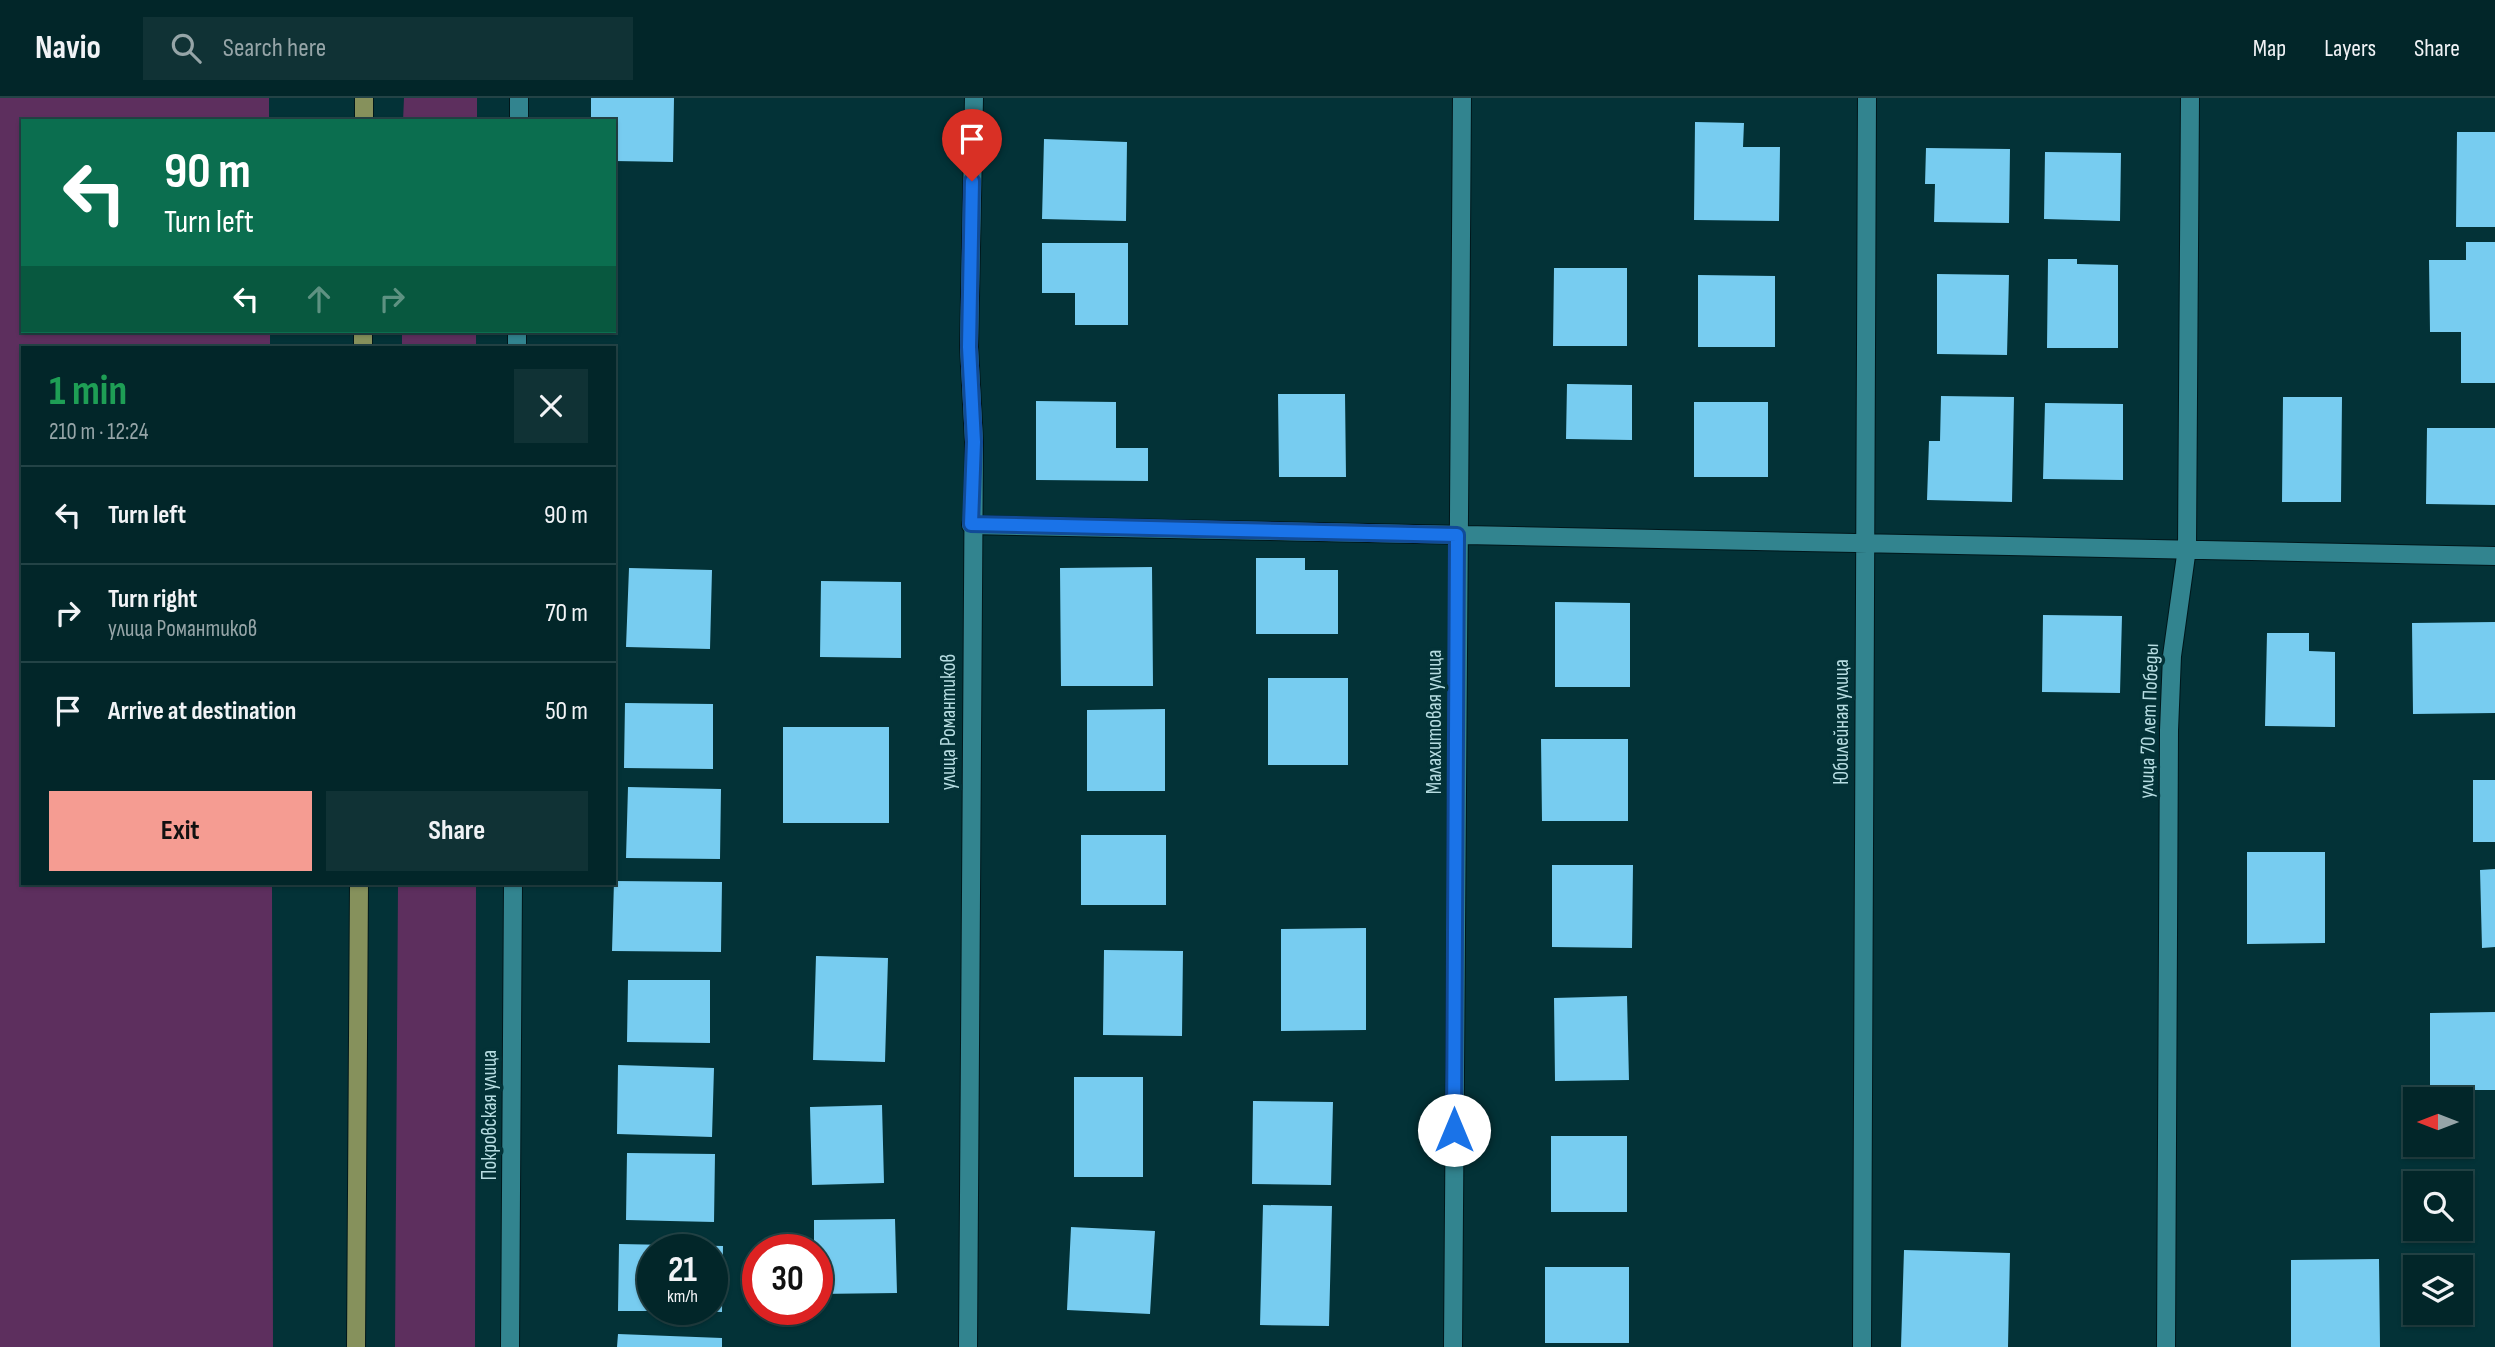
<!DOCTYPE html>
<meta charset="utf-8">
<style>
:root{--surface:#022629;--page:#103235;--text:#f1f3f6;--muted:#96a5a8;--line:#234346;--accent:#f59c92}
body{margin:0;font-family:"Sofia Sans Condensed",sans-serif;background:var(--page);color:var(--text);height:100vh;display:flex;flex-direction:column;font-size:26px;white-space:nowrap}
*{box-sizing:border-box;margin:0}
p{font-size:23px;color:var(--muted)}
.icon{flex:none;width:38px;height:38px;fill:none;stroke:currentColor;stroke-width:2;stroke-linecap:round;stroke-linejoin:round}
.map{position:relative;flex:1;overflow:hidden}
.panel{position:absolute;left:21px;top:248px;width:595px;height:539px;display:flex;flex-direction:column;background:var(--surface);border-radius:0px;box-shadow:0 2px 5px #0004,0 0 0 2px var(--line)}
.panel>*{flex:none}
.guide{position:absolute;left:21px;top:21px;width:595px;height:214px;border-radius:0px;box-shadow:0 2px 5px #0004,0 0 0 2px var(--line);background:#0b6e4f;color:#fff;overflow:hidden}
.needle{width:46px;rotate:270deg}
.fabs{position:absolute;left:2403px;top:989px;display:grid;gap:14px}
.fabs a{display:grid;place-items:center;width:70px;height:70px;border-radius:0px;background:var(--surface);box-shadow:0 2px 5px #0004,0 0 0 2px var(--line);font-size:35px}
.speed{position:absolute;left:637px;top:1136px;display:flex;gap:14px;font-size:35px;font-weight:700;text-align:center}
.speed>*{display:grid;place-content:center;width:91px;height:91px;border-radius:50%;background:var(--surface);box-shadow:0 2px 5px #0004,0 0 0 2px var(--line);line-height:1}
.speed small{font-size:18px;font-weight:400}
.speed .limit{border:10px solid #d22;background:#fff;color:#111}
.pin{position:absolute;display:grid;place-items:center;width:60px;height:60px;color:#fff;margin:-72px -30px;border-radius:50% 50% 50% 0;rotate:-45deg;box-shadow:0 0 7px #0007}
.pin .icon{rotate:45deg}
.me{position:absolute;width:77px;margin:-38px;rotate:0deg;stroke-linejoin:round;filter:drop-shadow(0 0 5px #0008)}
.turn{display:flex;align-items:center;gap:24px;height:147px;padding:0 28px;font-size:32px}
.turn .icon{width:91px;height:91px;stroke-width:2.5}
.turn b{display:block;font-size:49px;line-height:60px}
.lanes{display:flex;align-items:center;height:66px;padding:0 28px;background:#0003;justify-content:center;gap:35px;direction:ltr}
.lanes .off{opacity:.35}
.round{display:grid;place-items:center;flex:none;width:74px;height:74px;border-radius:0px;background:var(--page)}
.headline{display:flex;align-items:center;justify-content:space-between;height:119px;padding:0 28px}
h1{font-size:42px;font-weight:700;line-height:52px;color:#1e9e55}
.button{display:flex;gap:14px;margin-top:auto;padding:14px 28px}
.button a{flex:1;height:80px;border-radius:0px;background:var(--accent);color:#111;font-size:28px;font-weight:700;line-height:80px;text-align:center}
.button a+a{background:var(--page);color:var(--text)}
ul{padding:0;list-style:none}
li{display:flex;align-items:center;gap:21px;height:98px;padding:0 28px;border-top:2px solid var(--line)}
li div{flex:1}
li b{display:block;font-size:26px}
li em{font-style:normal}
header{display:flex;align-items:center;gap:42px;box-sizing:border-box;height:98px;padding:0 35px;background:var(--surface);border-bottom:2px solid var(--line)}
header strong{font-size:33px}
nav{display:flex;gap:38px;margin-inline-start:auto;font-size:24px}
.search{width:490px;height:63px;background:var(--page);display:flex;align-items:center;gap:18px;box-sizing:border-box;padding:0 24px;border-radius:0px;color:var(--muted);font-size:26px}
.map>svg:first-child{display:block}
.green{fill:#5d2f5e}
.building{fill:#77ccf0}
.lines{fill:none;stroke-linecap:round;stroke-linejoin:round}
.minor-casing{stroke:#00171b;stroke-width:20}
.major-casing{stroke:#00171b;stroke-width:20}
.minor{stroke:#32848f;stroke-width:18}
.major{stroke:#86915c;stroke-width:18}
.route-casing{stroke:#114b97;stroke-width:18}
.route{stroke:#1a73e8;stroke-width:12}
.labels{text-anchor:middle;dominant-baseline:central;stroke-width:7;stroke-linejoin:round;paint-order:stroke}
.street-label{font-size:21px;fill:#b6dce1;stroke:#033237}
</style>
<header>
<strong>Navio</strong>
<div class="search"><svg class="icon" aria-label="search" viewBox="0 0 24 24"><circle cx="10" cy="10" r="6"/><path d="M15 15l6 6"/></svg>Search here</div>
<nav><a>Map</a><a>Layers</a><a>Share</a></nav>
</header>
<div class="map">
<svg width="2495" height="1249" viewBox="0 0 2495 1249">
<rect width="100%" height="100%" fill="#033237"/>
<path class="green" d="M 0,0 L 269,0 L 269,23 L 23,23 L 23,233 L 270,233 L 270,250 L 23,250 L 23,786 L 272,786 L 273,1249 L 0,1249 Z
M 404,0 L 477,0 L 477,23 L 403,23 Z
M 402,233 L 476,233 L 476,250 L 402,250 Z
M 398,786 L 476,786 L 475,1249 L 395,1249 Z"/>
<path class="building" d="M 591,0 L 674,0 L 673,64 L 614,63 L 614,23 L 591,23 Z
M 1695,24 L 1744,25 L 1743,49 L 1780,49 L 1779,123 L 1694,122 Z
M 2457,34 L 2495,34 L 2495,129 L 2456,129 Z
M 1044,41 L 1127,44 L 1126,123 L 1042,121 Z
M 1926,50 L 2010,51 L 2009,125 L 1934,124 L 1935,86 L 1925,86 Z
M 2045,54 L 2121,55 L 2120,123 L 2044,121 Z
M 2466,144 L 2495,144 L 2495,285 L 2461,285 L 2461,234 L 2430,234 L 2429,162 L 2466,162 Z
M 1042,145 L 1128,145 L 1128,227 L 1075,227 L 1075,195 L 1042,195 Z
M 2048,161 L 2077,161 L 2077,166 L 2118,167 L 2118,250 L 2047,250 Z
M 1554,170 L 1627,170 L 1627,248 L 1553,248 Z
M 1937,176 L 2009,177 L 2007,257 L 1937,256 Z
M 1698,177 L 1775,178 L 1775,249 L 1698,249 Z
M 1567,286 L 1632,287 L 1632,342 L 1566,341 Z
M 1278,296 L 1345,296 L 1346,379 L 1279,379 Z
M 1941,298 L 2014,299 L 2012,404 L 1927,402 L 1929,343 L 1940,343 Z
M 2283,299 L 2342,299 L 2341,404 L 2282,404 Z
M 1036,303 L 1116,304 L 1116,350 L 1148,350 L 1148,383 L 1036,382 Z
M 1694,304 L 1768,304 L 1768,379 L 1694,379 Z
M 2045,305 L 2123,306 L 2123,382 L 2043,381 Z
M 2427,330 L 2495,330 L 2495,407 L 2426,406 Z
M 1256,460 L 1305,460 L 1305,472 L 1338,472 L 1338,536 L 1256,536 Z
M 1152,469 L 1153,588 L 1061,588 L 1060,470 Z
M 629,470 L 712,472 L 710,551 L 626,549 Z
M 821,483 L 901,484 L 901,560 L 820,559 Z
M 1555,504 L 1630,505 L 1630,589 L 1555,589 Z
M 2043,517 L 2122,518 L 2120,595 L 2042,594 Z
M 2495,524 L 2495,615 L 2413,616 L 2412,525 Z
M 2267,535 L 2309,535 L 2309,553 L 2335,554 L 2335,629 L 2265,628 Z
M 1268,580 L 1348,580 L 1348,667 L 1268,667 Z
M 625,605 L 713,606 L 713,671 L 624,670 Z
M 1165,611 L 1165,693 L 1087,693 L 1087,612 Z
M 783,629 L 889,629 L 889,725 L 783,725 Z
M 1541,641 L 1628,641 L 1628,723 L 1542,723 Z
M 2473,682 L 2495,682 L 2495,744 L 2473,744 Z
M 628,689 L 721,691 L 720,761 L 626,760 Z
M 1081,737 L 1166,737 L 1166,807 L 1081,807 Z
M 2247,754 L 2325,754 L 2325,845 L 2247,846 Z
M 1552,767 L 1633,767 L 1632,850 L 1552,849 Z
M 2495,771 L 2495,849 L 2482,850 L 2480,772 Z
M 614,783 L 722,784 L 721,854 L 612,853 Z
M 1366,830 L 1366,932 L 1281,933 L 1281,831 Z
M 1104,852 L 1183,853 L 1182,938 L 1103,937 Z
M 816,858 L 888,860 L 885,964 L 813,962 Z
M 628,882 L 710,882 L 710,945 L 627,944 Z
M 1627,898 L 1629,982 L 1555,983 L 1554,900 Z
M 2495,914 L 2495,992 L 2430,992 L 2430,915 Z
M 618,967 L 714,970 L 712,1039 L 617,1036 Z
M 1074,979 L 1143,979 L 1143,1079 L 1074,1079 Z
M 1253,1003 L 1333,1004 L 1331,1087 L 1252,1086 Z
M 882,1007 L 884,1085 L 812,1087 L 810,1009 Z
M 1551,1038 L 1627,1038 L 1627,1114 L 1551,1114 Z
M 627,1055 L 715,1056 L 714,1124 L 626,1122 Z
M 1263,1107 L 1332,1108 L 1329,1228 L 1260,1227 Z
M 895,1121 L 897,1195 L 817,1196 L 817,1152 L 814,1152 L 814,1122 Z
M 1071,1129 L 1155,1133 L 1150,1216 L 1067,1212 Z
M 619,1146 L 723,1148 L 722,1214 L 672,1213 L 672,1211 L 712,1211 L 712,1152 L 653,1152 L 653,1213 L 618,1213 Z
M 1904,1152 L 2010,1155 L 2008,1249 L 1901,1249 Z
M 2379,1161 L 2380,1249 L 2291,1249 L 2291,1162 Z
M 1545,1169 L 1629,1169 L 1629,1245 L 1545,1245 Z
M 618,1236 L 722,1240 L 722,1249 L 617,1249 Z"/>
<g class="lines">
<g class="minor-casing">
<path id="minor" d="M 519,23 L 519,0
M 517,250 L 517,233
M 971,427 L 2495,458
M 510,1249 L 513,786
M 968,1249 L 974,344 L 969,249 L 974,0
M 1453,1249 L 1462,0
M 1862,1249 L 1867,0
M 2166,1249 L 2169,632 L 2172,558 L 2187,450 L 2190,0"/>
</g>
<g class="major-casing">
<path id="major" d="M 364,23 L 364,0
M 363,250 L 363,233
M 356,1249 L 359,786"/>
</g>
<use href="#minor" class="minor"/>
<use href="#major" class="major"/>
</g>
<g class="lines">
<g class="route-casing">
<path id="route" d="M 972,83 L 969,249 L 974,344 L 971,426 L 1457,437 L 1454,1032"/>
</g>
<use href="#route" class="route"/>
</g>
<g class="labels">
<g class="street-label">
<text transform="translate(2149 623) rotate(-88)">улица 70 лет Победы</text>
<text transform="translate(948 624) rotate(-90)">улица Романтиков</text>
<text transform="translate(1434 624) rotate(-90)">Малахитовая улица</text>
<text transform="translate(1841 624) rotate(-90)">Юбилейная улица</text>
<text transform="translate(489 1017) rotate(-90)">Покровская улица</text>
</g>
</g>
</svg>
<div class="fabs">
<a><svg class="needle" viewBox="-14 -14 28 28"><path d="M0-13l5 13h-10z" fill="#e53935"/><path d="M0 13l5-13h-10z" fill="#96a5a8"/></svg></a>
<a><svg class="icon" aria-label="search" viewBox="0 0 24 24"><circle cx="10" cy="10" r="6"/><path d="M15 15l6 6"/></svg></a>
<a><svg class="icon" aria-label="layers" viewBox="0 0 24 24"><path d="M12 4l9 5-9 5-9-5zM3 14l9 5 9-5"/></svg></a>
</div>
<div class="speed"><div>21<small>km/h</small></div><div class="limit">30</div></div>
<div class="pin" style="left:972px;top:83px;background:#d93025"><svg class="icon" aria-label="arrive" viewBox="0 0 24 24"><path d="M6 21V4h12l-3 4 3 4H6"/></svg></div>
<svg class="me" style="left:1454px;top:1032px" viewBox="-20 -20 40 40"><circle r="19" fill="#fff"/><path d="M0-13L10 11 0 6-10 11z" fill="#1a73e8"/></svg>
<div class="guide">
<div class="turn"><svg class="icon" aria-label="left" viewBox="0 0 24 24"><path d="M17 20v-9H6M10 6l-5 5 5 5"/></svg><div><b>90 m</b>Turn left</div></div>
<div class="lanes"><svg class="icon" aria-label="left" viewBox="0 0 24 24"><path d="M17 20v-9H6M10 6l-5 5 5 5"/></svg><svg class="icon off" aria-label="ahead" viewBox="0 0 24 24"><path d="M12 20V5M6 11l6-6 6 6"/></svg><svg class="icon off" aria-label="right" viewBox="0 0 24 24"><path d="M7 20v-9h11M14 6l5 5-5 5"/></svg></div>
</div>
<section class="panel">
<div class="headline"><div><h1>1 min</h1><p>210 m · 12:24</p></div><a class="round"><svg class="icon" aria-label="close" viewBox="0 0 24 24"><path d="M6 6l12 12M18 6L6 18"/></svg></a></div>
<ul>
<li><svg class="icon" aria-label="left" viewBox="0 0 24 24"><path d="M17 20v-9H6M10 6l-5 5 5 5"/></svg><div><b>Turn left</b></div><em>90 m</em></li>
<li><svg class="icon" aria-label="right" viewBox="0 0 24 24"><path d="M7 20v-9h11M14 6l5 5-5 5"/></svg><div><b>Turn right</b><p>улица Романтиков</p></div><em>70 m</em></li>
<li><svg class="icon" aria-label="arrive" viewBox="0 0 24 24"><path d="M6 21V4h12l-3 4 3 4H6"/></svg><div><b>Arrive at destination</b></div><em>50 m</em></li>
</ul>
<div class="button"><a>Exit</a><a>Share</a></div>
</section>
</div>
